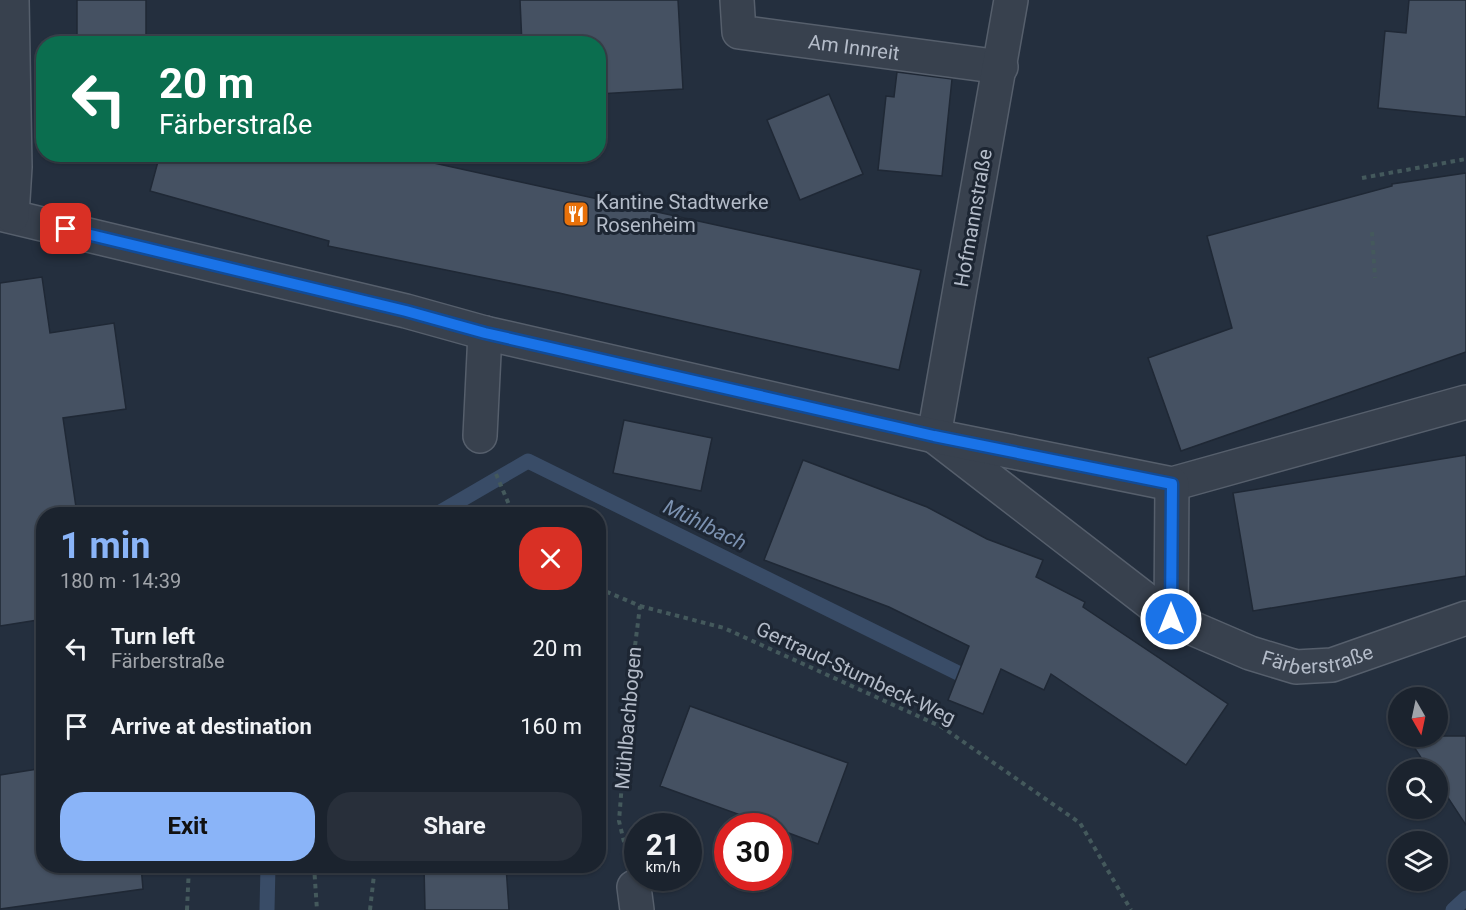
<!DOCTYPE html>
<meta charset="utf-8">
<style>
:root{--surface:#1b232e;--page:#282f3a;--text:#f1f3f6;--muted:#a0a4aa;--line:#39404a;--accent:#8ab4f8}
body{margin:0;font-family:Roboto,sans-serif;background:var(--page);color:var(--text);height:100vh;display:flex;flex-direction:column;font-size:22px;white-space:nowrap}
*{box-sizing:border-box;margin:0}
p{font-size:20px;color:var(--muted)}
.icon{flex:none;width:33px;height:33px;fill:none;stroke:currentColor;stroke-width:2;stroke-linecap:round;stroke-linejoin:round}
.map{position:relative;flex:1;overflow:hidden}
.drawer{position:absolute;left:36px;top:507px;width:570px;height:366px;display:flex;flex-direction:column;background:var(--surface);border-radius:24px;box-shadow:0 2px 4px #0004,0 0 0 2px var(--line)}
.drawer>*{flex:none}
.guide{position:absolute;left:36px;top:36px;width:570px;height:126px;border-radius:24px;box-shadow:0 2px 4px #0004,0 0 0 2px var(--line);background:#0b6e4f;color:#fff;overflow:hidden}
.needle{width:39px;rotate:171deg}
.tools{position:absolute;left:1388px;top:687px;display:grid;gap:12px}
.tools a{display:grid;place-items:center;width:60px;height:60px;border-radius:50%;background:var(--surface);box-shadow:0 2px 4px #0004,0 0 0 2px var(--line);font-size:30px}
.speed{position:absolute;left:624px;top:813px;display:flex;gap:12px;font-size:30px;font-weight:700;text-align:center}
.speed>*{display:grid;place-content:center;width:78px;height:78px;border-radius:50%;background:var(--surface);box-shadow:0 2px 4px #0004,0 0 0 2px var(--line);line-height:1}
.speed small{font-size:15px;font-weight:400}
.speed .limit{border:9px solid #d22;background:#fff;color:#111}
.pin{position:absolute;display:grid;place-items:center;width:51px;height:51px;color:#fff;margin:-26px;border-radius:12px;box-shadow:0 3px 9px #0006}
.me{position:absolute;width:66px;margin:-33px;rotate:0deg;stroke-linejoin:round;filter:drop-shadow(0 0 4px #0008)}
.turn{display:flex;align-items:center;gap:21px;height:126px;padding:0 24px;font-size:27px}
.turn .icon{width:78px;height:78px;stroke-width:2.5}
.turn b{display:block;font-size:42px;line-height:51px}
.round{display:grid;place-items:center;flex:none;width:63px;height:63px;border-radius:24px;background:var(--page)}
.overview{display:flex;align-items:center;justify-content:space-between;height:102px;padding:0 24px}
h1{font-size:36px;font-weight:700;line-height:45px;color:var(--accent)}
.action{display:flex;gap:12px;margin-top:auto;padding:12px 24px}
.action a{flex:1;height:69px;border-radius:24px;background:var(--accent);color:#111;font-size:24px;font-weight:700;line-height:69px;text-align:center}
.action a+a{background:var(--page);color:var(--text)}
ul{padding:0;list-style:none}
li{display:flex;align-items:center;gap:18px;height:78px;padding:0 24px}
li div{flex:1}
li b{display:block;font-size:22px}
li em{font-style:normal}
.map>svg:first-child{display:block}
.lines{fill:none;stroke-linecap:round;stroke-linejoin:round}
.stream{stroke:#394c67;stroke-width:15}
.building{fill:#455162;stroke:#1f2835;stroke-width:1.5}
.minor-casing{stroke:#565f6c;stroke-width:36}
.path{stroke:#44595c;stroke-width:4;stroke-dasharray:4.5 4.5;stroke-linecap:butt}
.minor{stroke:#38414e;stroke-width:33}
.route-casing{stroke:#114b97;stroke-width:15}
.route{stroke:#1a73e8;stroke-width:10}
.labels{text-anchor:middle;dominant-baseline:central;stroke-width:6;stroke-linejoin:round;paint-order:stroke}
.street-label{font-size:20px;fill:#b4bcc9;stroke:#1d2633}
.poi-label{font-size:20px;fill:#b4bcc9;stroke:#1d2633;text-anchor:start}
.water-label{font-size:21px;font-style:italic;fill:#7c92b1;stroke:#1d2633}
</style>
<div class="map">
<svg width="1466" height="910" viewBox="0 0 1466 910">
<rect width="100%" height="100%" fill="#242f3e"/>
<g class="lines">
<path class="stream" d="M 437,514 L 528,461 L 958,673
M 267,910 L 268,866
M 1453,910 L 1466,898"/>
</g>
<path class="building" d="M 77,0 L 146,0 L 146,44 L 77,44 Z
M 520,0 L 678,0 L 683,89 L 598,94 L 598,44 L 522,44 Z
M 1409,0 L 1466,0 L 1466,117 L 1378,108 L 1385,31 L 1406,33 Z
M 897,72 L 952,79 L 942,176 L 878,170 L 886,96 L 894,97 Z
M 829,94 L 863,174 L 800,200 L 767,120 Z
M 160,154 L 393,154 L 921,270 L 899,370 L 559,293 L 328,246 L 329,241 L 150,191 Z
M 1466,173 L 1466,352 L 1181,451 L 1148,358 L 1232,328 L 1207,236 L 1392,186 L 1392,184 Z
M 42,277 L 50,333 L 114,323 L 126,409 L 63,418 L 77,514 L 44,514 L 44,619 L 0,626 L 0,283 Z
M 624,420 L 712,438 L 701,491 L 613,473 Z
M 1466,455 L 1466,576 L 1253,611 L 1233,493 Z
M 803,460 L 927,507 L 987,539 L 1043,560 L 1036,577 L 1085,602 L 1083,607 L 1228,704 L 1186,765 L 1051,674 L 1044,690 L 1001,669 L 983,714 L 948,700 L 969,646 L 889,607 L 764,560 Z
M 690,706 L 848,763 L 818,844 L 778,829 L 778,826 L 771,826 L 660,786 Z
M 1407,736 L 1466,736 L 1466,825 L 1437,781 L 1437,770 L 1429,770 Z
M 44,768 L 44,866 L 141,866 L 143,889 L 0,909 L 0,775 Z
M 424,866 L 506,866 L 509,910 L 425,910 Z"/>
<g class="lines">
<g class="minor-casing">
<g id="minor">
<path id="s1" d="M 737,0 L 739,32 L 1001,67"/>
<path id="s2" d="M 1011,0 L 934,436 L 1171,619 L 1250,653 L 1296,667 L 1332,665 L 1466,618"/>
<path d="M 0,214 L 406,311 L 485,333 L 934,436 L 1172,484 L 1466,402"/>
<path d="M 12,216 L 15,167 L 12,0"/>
<path d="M 480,436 L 485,333"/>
<path d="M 1171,619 L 1172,484"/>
<path d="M 634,887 L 637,910"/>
</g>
</g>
<path class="path" d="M 1362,178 L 1466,159
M 1372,232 L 1375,278
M 496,474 L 513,514
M 598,588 L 640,606 L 629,694 L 619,821 L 625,846
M 640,606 L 724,628 L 942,727 L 1080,823 L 1131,910
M 314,866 L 317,910
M 187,910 L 189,866
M 370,910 L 375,866"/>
<use href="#minor" class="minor"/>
</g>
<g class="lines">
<g class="route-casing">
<path id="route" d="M 66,229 L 406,311 L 485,333 L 934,436 L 1172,484 L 1171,619"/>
</g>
<use href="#route" class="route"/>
</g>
<defs>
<g id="restaurant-square" transform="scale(1.35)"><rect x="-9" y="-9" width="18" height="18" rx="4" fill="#e8710a" stroke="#1d2633"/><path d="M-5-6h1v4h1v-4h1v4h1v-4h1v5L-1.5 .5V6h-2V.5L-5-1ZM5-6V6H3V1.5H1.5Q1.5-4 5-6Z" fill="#fff"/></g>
</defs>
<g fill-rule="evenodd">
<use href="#restaurant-square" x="576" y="214"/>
</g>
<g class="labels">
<g class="street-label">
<text stroke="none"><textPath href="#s1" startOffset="148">Am Innreit</textPath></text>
<text transform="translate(973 218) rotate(-80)">Hofmannstraße</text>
<text stroke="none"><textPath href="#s2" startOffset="898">Färberstraße</textPath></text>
<text transform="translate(856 673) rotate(25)">Gertraud-Stumbeck-Weg</text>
<text transform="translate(628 718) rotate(-85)">Mühlbachbogen</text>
</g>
<g class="poi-label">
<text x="596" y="202">Kantine Stadtwerke<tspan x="596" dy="23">Rosenheim</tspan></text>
</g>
<g class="water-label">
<text transform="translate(705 525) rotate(26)">Mühlbach</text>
</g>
</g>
</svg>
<div class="tools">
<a><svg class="needle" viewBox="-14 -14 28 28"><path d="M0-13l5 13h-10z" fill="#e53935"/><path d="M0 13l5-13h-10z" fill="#a0a4aa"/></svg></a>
<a><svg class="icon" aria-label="search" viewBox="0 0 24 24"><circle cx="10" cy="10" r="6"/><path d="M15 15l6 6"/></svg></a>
<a><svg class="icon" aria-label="layers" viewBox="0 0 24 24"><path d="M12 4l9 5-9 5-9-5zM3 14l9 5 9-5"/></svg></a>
</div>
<div class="speed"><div>21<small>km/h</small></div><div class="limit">30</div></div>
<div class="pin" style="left:66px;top:229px;background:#d93025"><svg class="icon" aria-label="arrive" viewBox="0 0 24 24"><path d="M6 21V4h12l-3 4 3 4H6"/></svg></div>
<svg class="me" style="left:1171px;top:619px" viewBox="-20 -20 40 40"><circle r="17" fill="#1a73e8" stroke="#fff" stroke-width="3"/><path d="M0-11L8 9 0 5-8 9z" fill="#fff"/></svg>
<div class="guide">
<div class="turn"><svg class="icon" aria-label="left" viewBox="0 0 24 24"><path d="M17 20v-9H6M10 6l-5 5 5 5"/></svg><div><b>20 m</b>Färberstraße</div></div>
</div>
<section class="drawer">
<div class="overview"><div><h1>1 min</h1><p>180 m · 14:39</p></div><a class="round" style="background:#d93025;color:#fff"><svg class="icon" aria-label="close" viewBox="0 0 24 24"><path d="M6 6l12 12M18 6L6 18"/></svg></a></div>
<ul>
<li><svg class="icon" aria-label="left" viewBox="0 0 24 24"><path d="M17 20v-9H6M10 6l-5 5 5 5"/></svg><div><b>Turn left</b><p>Färberstraße</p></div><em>20 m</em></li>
<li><svg class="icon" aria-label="arrive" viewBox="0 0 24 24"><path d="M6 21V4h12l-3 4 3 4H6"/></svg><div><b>Arrive at destination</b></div><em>160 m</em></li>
</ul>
<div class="action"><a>Exit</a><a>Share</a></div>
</section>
</div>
